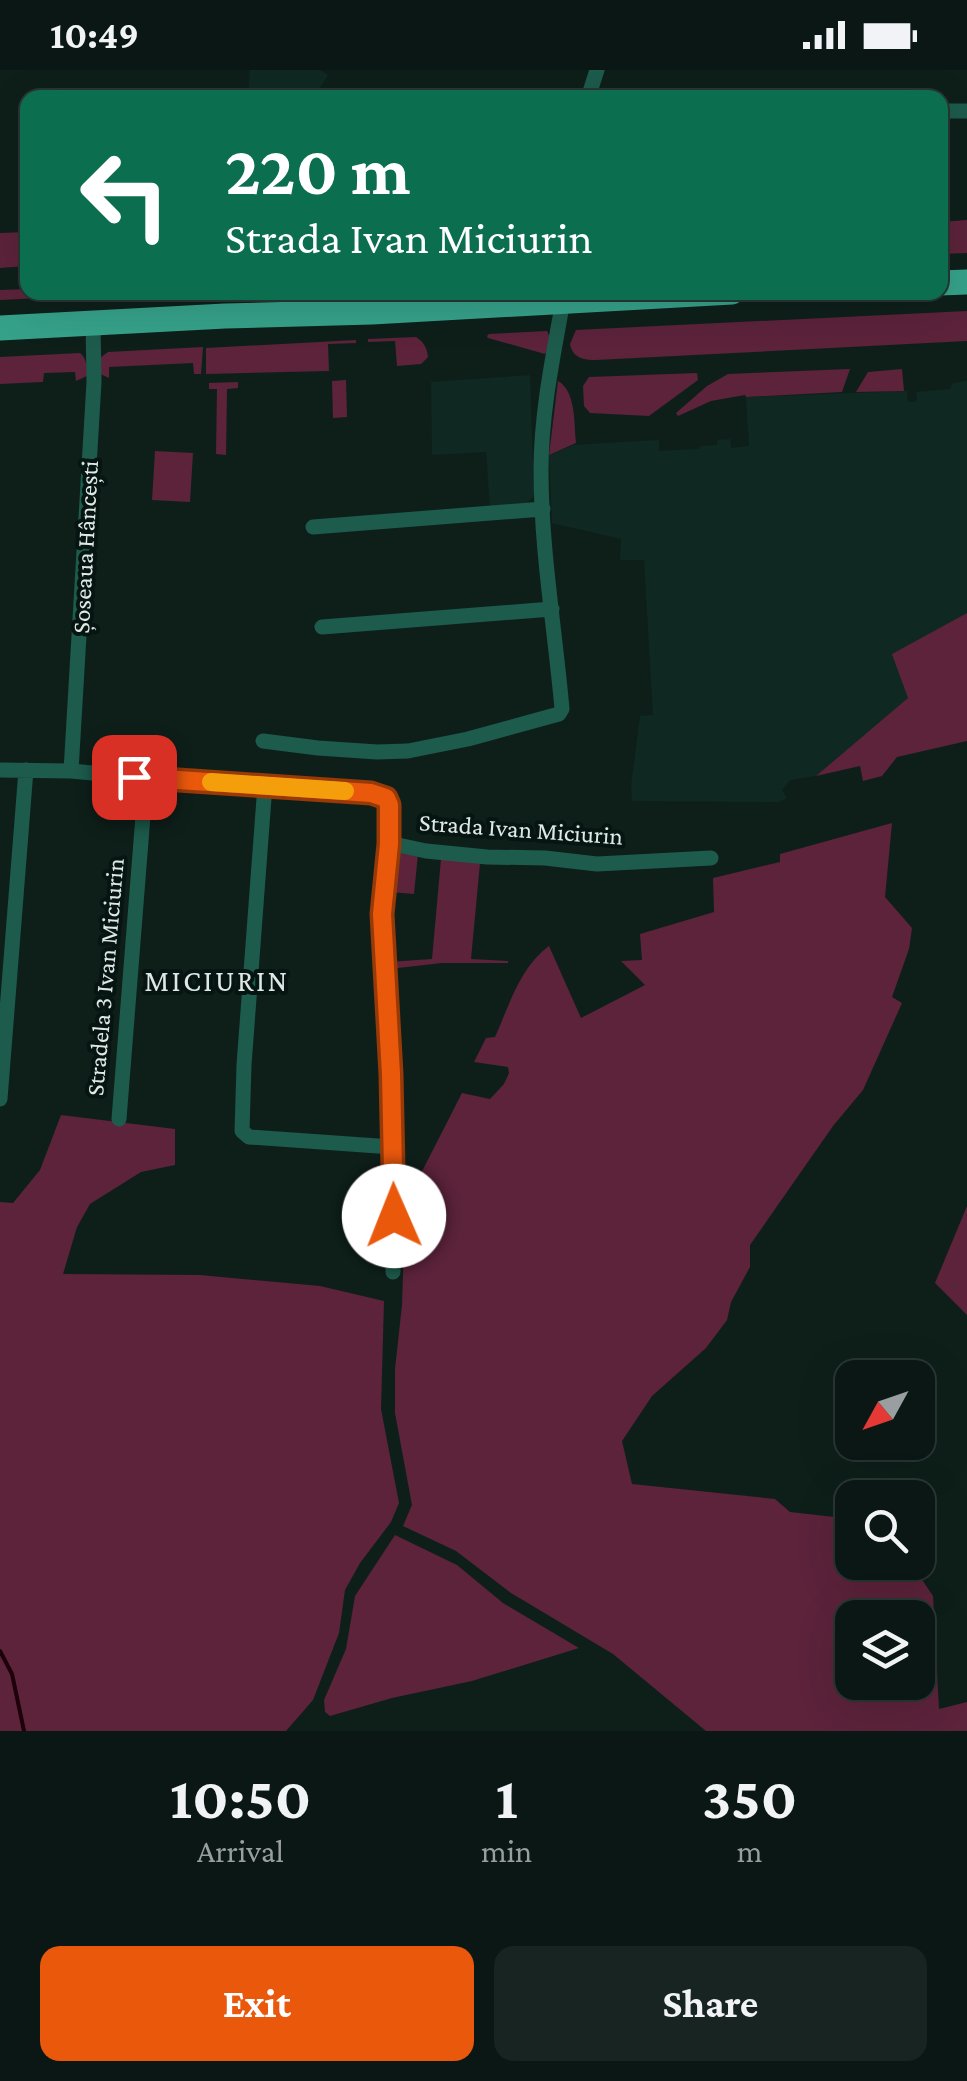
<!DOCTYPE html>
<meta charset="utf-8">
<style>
:root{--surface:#0a1714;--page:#182422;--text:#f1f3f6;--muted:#999fa0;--line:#2a3634;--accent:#ea580c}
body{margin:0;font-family:"Crimson Pro",serif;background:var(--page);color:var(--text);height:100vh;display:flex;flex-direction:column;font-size:38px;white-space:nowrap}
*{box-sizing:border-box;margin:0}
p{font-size:32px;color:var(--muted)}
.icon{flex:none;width:55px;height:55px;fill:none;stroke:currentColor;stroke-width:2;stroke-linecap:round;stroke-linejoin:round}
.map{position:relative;height:1661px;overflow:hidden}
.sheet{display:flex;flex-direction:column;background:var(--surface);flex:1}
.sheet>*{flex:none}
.top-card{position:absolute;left:20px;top:20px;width:928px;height:210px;border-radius:20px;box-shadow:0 10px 40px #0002,0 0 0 2px var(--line);background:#0b6e4f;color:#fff;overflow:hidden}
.needle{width:65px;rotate:230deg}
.controls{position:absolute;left:835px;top:1290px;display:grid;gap:20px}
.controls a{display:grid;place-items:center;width:100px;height:100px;border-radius:20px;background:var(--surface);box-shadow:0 10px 40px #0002,0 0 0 2px var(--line);font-size:50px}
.pin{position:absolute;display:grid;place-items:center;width:85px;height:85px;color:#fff;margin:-42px;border-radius:20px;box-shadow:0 5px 15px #0006}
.me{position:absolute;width:110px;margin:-55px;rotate:359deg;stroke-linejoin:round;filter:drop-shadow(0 0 8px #0008)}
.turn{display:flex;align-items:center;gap:35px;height:210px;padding:0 40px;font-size:45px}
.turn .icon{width:130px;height:130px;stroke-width:2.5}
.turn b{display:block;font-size:70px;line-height:85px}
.eta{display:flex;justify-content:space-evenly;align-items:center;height:170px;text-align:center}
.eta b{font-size:60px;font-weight:700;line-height:70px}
.primary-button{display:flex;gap:20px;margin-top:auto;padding:20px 40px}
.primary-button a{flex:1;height:115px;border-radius:20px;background:var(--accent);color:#fff;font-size:40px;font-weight:700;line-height:115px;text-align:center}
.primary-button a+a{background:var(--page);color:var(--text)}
.status{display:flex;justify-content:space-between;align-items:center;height:70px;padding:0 50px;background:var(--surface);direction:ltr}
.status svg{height:28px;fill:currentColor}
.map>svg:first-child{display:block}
.built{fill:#0f2922}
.green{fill:#5c233b;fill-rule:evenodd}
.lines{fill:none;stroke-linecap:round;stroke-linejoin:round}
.stream{stroke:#1e000a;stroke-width:4}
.minor{stroke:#1d5b4c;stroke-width:15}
.trunk{stroke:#36a189;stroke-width:25}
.route-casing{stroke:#983908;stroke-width:25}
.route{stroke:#ea580c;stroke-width:18}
.slow{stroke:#f59e0b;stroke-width:18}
.labels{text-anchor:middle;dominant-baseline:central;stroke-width:8;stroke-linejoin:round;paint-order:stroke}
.street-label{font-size:25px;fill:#dee8e5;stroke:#061511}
.quarter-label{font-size:30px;letter-spacing:2.5px;fill:#dee8e5;stroke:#061511}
</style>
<div class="status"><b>10:49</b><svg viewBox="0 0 49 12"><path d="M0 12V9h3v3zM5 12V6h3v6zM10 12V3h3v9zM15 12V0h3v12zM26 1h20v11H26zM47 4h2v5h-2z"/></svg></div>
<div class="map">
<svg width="967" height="1661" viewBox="0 0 967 1661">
<rect width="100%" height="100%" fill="#0e1f1a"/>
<path class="built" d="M 250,0 L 320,0 L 328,5 L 314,27 L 248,27 Z
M 530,305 L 534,426 L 527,433 L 490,437 L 486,382 L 432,385 L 431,312 Z
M 967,311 L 967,543 L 893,584 L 909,628 L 816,706 L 790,710 L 782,720 L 787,728 L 779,732 L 632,731 L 631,716 L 640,646 L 653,645 L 644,490 L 620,490 L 621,469 L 552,453 L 549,385 L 574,375 L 659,370 L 659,381 L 699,379 L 700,376 L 717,375 L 717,370 L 730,369 L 731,378 L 749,376 L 746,327 L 907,321 L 908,332 L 911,332 L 917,331 L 916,322 L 950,319 L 953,313 Z"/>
<path class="green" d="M 967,150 L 967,183 L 940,184 L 940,152 Z
M 27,162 L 27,196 L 0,198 L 0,163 Z
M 27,219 L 28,222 L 141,223 L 0,230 L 0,220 Z
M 967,241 L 967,271 L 596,290 C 583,290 573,288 570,274 L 576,260 Z
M 547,261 C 552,270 550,276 545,284 L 488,268 L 487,266 L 489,264 Z
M 416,267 C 424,272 427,278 428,287 L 421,294 L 397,296 L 395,271 L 368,272 L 368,269 Z
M 356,270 L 356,273 L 328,274 L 329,301 L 206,304 L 206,278 Z
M 203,277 L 201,304 L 194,304 L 193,293 L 109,297 L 109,308 L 100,304 L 100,288 L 108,282 Z
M 80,283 C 87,289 87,297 87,306 L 76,311 L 75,302 L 44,303 L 43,312 L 0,314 L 0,287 Z
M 850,299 L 842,322 L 746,327 L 745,325 L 711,331 L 678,346 L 676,343 L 707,316 L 728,304 Z
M 902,299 L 904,321 L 856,322 L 868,302 Z
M 697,303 L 698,310 L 649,346 L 590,343 L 584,336 L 583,316 L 589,307 Z
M 346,310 L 347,347 L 333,348 L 332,311 Z
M 558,311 C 576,321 574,353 576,373 L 549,385 Z
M 238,312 L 238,318 L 227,319 L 226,385 L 216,384 L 217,319 L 209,319 L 209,313 Z
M 155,381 L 193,383 L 190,432 L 152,430 Z
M 967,543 L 967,671 L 897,687 L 882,706 L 863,711 L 860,696 L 816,706 L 908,628 L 892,584 Z
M 892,753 L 885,827 L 912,858 L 909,879 L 892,927 L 902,933 L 863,1020 L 833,1056 L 750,1175 L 750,1197 L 731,1232 L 727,1250 L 706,1278 L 652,1326 L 622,1371 L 632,1414 L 775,1429 L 790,1442 L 852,1449 L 852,1492 L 911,1493 L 933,1526 L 939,1639 L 967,1632 L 967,1661 L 706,1661 L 613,1584 L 511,1523 L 456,1481 L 403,1456 L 412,1435 L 395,1343 L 395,1299 L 402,1235 L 406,1114 L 414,1117 L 462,1023 L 490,1029 L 504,1014 L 509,1003 L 508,997 L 474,992 L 486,968 L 495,967 C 509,936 520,897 549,876 L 581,948 L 645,915 L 621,891 L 642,890 L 640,864 L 714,842 L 713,808 L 780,792 L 780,784 ZM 852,1548 L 918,1548 L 918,1612 L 852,1612 Z
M 392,780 L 418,784 L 414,824 L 390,822 Z
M 441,789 L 480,793 L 471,889 L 508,891 L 508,893 L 442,893 L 389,899 L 388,892 L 432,889 Z
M 61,1045 L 175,1059 L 175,1095 L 141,1102 L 90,1134 L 77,1157 L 63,1204 L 200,1205 L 320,1216 L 384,1231 L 381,1339 L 399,1433 L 391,1452 L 360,1493 L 345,1520 L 339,1563 L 313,1630 L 286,1661 L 0,1661 L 0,1132 L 13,1133 L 40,1100 Z
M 967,1136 L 967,1245 L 935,1213 Z
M 395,1465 L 457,1495 L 503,1533 L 579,1578 L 472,1611 L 392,1628 L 330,1646 L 325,1642 L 324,1630 L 346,1579 L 355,1526 Z"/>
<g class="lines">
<path class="stream" d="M 0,1581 L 12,1604 L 24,1661"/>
<path class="minor" d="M 588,28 L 597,0
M 940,41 L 967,41
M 313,457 L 543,439
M 322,557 L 552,539
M 263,671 L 318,678 L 377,682 L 408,681 L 468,669 L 559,644 L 562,639 C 555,559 541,480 541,400 C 541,344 553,286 563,231
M 0,700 L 71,701 L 146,708 L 371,723 L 386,728 L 389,735 L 389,773 L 382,844 L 395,1123 L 393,1202
M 71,701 L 94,312 L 93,253
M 265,715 L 244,995 L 242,1061 L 249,1067 L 392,1077
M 389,773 L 426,781 L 487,787 L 545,788 L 597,794 L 711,788
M 0,1029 L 26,700
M 119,1049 L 146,708"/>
<path class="trunk" d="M 940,213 L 967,212
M 0,258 L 225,246 L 372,242 L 732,222"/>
</g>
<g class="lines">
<g class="route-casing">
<path id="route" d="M 134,707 L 371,723 L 386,728 L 389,735 L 389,774 L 382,844 L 391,1004 L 394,1146"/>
</g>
<use href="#route" class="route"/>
<path class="slow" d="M 211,712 L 345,721"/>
</g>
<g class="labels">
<g class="street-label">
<text transform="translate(85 477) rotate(-87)">Șoseaua Hâncești</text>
<text transform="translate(521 759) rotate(4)">Strada Ivan Miciurin</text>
<text transform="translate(105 907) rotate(-85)">Stradela 3 Ivan Miciurin</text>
</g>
<g class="quarter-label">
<text x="217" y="910">MICIURIN</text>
</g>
</g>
</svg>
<div class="controls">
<a><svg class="needle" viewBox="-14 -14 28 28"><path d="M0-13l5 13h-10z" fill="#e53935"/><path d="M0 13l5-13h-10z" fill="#999fa0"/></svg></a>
<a><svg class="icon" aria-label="search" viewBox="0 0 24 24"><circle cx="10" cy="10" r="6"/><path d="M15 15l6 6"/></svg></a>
<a><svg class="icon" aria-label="layers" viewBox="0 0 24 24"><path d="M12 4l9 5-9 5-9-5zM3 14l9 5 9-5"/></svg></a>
</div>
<div class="pin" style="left:134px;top:707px;background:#d93025"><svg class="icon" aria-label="arrive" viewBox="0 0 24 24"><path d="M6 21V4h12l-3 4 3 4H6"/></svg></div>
<svg class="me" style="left:394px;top:1146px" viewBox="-20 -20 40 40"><circle r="19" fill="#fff"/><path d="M0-13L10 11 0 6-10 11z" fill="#ea580c"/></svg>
<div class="top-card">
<div class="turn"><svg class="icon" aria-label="left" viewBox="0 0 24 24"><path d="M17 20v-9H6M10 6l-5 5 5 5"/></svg><div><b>220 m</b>Strada Ivan Miciurin</div></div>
</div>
</div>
<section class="sheet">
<div class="eta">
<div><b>10:50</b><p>Arrival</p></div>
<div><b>1</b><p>min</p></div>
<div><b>350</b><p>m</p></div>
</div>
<div class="primary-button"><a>Exit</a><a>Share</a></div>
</section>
